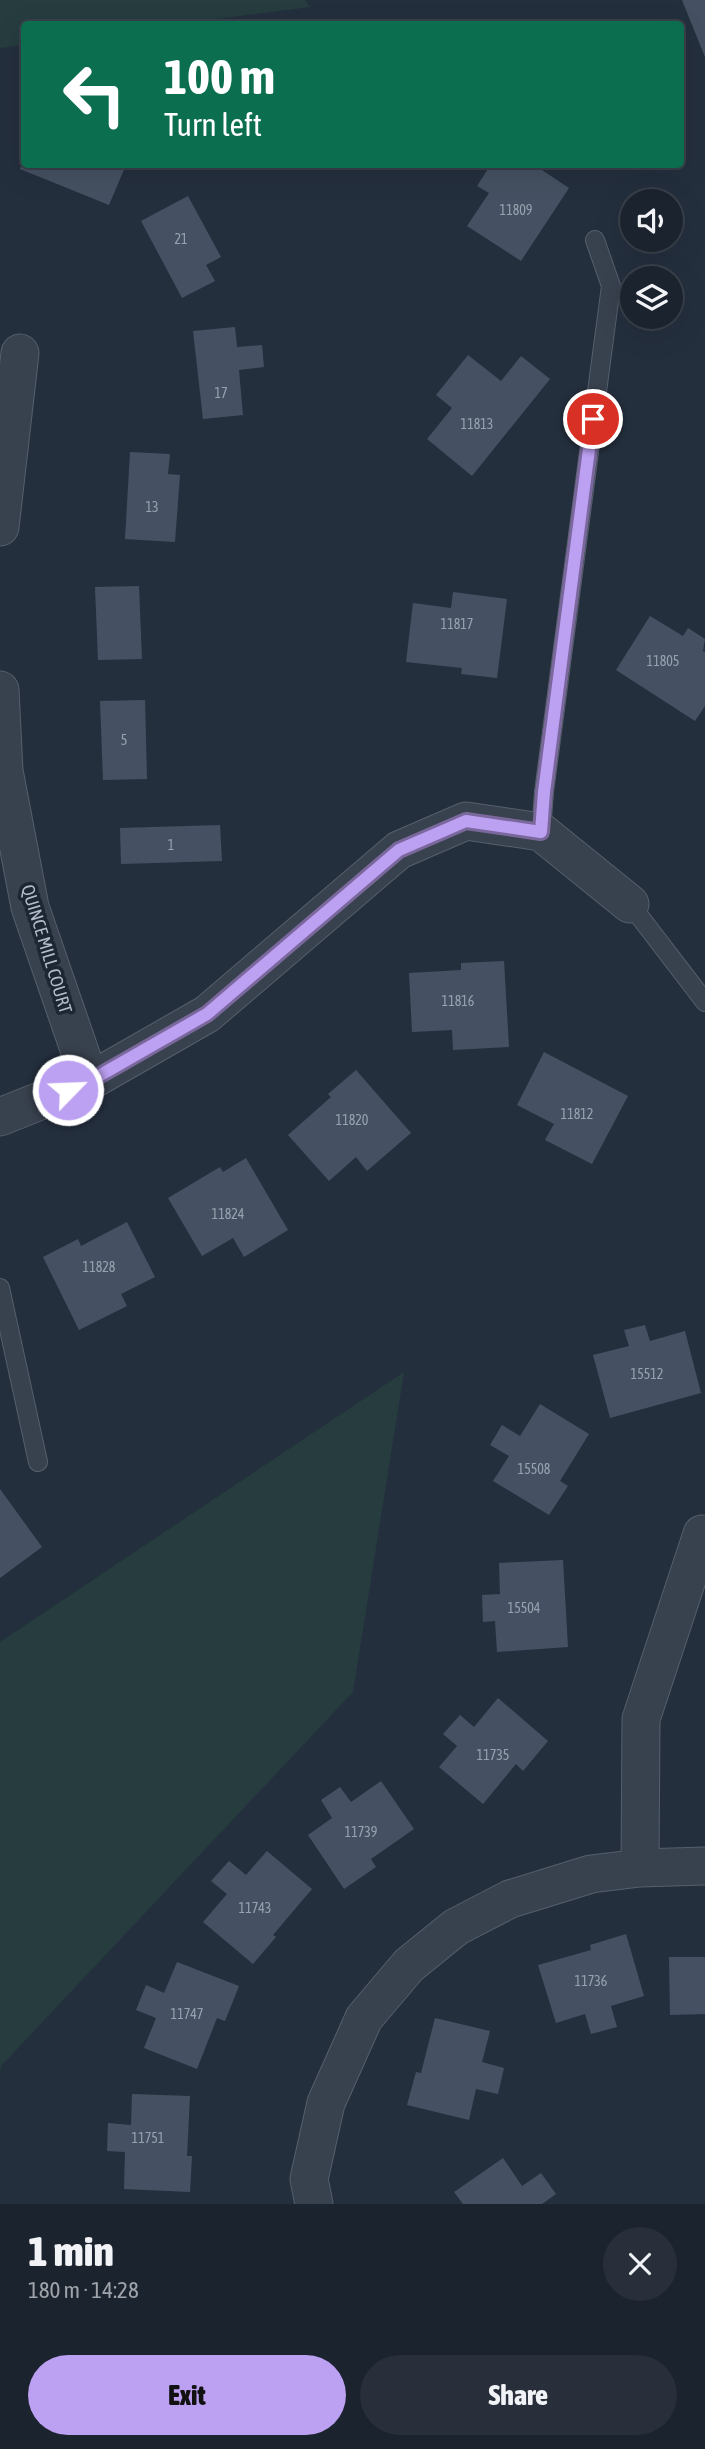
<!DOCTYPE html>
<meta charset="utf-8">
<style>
:root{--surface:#1b232e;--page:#282f3a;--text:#f1f3f6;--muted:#a0a4aa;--line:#39404a;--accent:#bca0f2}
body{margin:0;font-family:"Asap Condensed",sans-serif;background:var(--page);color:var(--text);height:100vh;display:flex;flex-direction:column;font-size:26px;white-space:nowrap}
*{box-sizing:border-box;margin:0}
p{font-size:23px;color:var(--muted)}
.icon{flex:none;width:38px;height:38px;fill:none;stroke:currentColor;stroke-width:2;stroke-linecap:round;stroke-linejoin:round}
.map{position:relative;height:2204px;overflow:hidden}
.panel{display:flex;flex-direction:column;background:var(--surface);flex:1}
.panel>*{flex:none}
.top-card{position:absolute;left:21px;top:21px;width:663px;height:147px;border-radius:7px;box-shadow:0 7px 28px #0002,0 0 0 2px var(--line);background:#0b6e4f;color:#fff;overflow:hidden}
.fabs{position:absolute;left:620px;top:189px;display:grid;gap:14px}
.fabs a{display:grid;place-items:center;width:63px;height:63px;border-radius:50%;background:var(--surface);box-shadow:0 7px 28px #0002,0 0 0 2px var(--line);font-size:35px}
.pin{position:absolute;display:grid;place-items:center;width:60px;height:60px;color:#fff;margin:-30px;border:4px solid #fff;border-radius:50%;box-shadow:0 2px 7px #0007}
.me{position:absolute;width:77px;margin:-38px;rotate:66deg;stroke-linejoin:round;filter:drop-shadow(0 0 5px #0008)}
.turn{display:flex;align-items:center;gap:24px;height:147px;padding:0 28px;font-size:32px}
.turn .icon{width:91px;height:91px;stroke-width:2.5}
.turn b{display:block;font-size:49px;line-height:60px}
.round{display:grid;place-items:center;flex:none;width:74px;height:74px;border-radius:37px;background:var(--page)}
.overview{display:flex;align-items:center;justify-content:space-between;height:119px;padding:0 28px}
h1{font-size:42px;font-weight:800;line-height:52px}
.cta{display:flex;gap:14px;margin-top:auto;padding:14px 28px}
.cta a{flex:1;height:80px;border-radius:42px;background:var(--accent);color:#111;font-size:28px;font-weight:800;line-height:80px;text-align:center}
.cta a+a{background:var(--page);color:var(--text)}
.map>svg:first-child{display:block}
.green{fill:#263c3f}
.building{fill:#455162}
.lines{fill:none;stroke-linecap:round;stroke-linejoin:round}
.lane-casing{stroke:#565f6c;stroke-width:20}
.street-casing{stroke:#565f6c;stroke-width:39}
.lane{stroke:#38414e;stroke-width:18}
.street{stroke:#38414e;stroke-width:37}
.route-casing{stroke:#7a689d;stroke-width:18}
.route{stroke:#bca0f2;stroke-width:12}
.labels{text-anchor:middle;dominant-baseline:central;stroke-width:7;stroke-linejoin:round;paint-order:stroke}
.number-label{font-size:14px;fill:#98a1af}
.street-label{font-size:18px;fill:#b4bcc9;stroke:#1d2633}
</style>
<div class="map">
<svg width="705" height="2204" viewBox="0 0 705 2204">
<rect width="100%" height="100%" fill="#242f3e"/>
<path class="green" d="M 0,0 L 305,0 L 310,7 L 177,24 L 24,24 L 24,45 L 0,48 Z
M 404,1372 L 353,1692 L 2,2065 L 0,2071 L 0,1642 Z"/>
<path class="building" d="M 682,0 L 705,0 L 705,57 L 690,20 Z
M 24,158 L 24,164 L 126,165 L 109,205 L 20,169 Z
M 491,164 L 533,164 L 569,188 L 521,261 L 467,226 L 489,193 L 477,186 Z
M 188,196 L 221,257 L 206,265 L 215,281 L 182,298 L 141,221 Z
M 235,327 L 237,347 L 262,345 L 264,367 L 239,370 L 243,415 L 203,419 L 193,331 Z
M 468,355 L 501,381 L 521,356 L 550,379 L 472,476 L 427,439 L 452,408 L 436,395 Z
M 130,452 L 170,454 L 168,474 L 180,475 L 175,542 L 125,539 Z
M 139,586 L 142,659 L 98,660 L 95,587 Z
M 453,592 L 507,599 L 497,678 L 461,674 L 462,668 L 406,662 L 413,603 L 451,608 Z
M 650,616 L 683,636 L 688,628 L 705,639 L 703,651 L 705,652 L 705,706 L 695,721 L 616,670 Z
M 145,700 L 147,779 L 103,780 L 100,701 Z
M 220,825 L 222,861 L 121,864 L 120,828 Z
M 504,961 L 509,1047 L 453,1050 L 452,1030 L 412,1032 L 409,973 L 461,970 L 461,963 Z
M 544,1052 L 628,1096 L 592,1164 L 545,1140 L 554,1124 L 517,1105 Z
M 356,1070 L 411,1133 L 367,1171 L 356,1157 L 329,1181 L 288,1135 L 331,1097 L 328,1094 Z
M 246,1158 L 288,1230 L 244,1257 L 233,1238 L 202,1256 L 168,1198 L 220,1167 L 223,1172 Z
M 127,1222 L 155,1277 L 121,1294 L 127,1306 L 79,1330 L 43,1257 L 78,1239 L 81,1246 Z
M 645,1325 L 650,1341 L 685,1331 L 701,1393 L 610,1418 L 593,1355 L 629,1346 L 624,1330 Z
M 540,1404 L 589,1434 L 560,1481 L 568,1486 L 549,1515 L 493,1481 L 509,1456 L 490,1445 L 502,1425 L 520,1436 Z
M 0,1489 L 42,1547 L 0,1578 Z
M 563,1560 L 568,1647 L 497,1652 L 495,1621 L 483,1622 L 482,1595 L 500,1594 L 499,1563 Z
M 498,1698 L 548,1741 L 523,1771 L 516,1764 L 483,1804 L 439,1767 L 457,1746 L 443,1734 L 460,1715 L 474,1727 Z
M 381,1781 L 414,1829 L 371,1859 L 376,1867 L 344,1889 L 308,1835 L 332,1818 L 321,1800 L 340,1787 L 351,1802 Z
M 267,1851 L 312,1889 L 273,1935 L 276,1937 L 253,1964 L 203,1922 L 227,1894 L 211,1881 L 229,1861 L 246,1875 Z
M 626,1934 L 644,1996 L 611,2006 L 617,2027 L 591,2034 L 585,2014 L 556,2023 L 538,1965 L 591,1950 L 590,1945 Z
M 669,1957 L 705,1957 L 705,2014 L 670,2015 Z
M 177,1962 L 239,1986 L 225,2021 L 217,2018 L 197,2069 L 144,2048 L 156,2018 L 136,2010 L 146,1985 L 164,1993 Z
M 435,2018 L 490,2031 L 482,2062 L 504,2068 L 498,2094 L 476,2089 L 469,2120 L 407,2105 L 416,2072 L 421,2073 Z
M 132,2094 L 190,2096 L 187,2156 L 192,2156 L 190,2192 L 124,2189 L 125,2152 L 107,2151 L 108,2123 L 131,2125 Z
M 503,2158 L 522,2186 L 541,2173 L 556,2194 L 542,2204 L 463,2204 L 454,2192 Z"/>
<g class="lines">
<g class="lane-casing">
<path id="lane" d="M 541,832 L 544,792 L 611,286 L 595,240
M 630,904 L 705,1002
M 0,1288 L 38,1462"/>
</g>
<g class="street-casing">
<path id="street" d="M 0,527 L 20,353
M 0,690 L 4,771 L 30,907 L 90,1081
M 0,1117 L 90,1081 L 207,1014 L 399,850 L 466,821 L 541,832 L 630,904
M 640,1868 L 641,1719 L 702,1534
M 314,2204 L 309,2179 L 326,2103 L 364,2018 L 409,1965 L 456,1927 L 510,1899 L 591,1874 L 640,1868 L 705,1866"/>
</g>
<use href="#lane" class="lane"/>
<use href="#street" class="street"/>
</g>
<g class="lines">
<g class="route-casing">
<path id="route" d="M 68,1090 L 90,1081 L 207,1014 L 399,850 L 466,821 L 541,832 L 544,792 L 593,419"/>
</g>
<use href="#route" class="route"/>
</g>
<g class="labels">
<g class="number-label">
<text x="516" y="210">11809</text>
<text x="181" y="239">21</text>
<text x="221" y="393">17</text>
<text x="477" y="424">11813</text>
<text x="152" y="507">13</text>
<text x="457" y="624">11817</text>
<text x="663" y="661">11805</text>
<text x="124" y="740">5</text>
<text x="171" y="845">1</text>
<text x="458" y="1001">11816</text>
<text x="577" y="1114">11812</text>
<text x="352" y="1120">11820</text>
<text x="228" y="1214">11824</text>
<text x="99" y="1267">11828</text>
<text x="647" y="1374">15512</text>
<text x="534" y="1469">15508</text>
<text x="524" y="1608">15504</text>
<text x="493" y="1755">11735</text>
<text x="361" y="1832">11739</text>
<text x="255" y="1908">11743</text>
<text x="591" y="1981">11736</text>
<text x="187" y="2014">11747</text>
<text x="148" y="2138">11751</text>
</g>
<g class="street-label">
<text transform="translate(47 949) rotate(73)">QUINCE MILL COURT</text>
</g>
</g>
</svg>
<div class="fabs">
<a><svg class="icon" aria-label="sound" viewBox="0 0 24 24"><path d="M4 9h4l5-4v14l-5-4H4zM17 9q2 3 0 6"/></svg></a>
<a><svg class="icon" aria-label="layers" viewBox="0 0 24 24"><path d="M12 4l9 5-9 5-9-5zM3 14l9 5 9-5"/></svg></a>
</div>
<div class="pin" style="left:593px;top:419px;background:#d93025"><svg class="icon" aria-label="arrive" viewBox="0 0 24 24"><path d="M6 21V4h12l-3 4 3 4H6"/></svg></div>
<svg class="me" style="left:68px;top:1090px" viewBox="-20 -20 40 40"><circle r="17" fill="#bca0f2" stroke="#fff" stroke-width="3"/><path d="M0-11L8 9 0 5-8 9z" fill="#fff"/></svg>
<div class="top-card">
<div class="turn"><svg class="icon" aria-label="left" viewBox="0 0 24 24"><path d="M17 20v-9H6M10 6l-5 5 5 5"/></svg><div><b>100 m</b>Turn left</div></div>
</div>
</div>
<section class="panel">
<div class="overview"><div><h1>1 min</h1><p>180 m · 14:28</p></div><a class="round"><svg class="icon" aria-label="close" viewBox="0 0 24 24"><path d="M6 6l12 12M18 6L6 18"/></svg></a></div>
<div class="cta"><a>Exit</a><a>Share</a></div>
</section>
